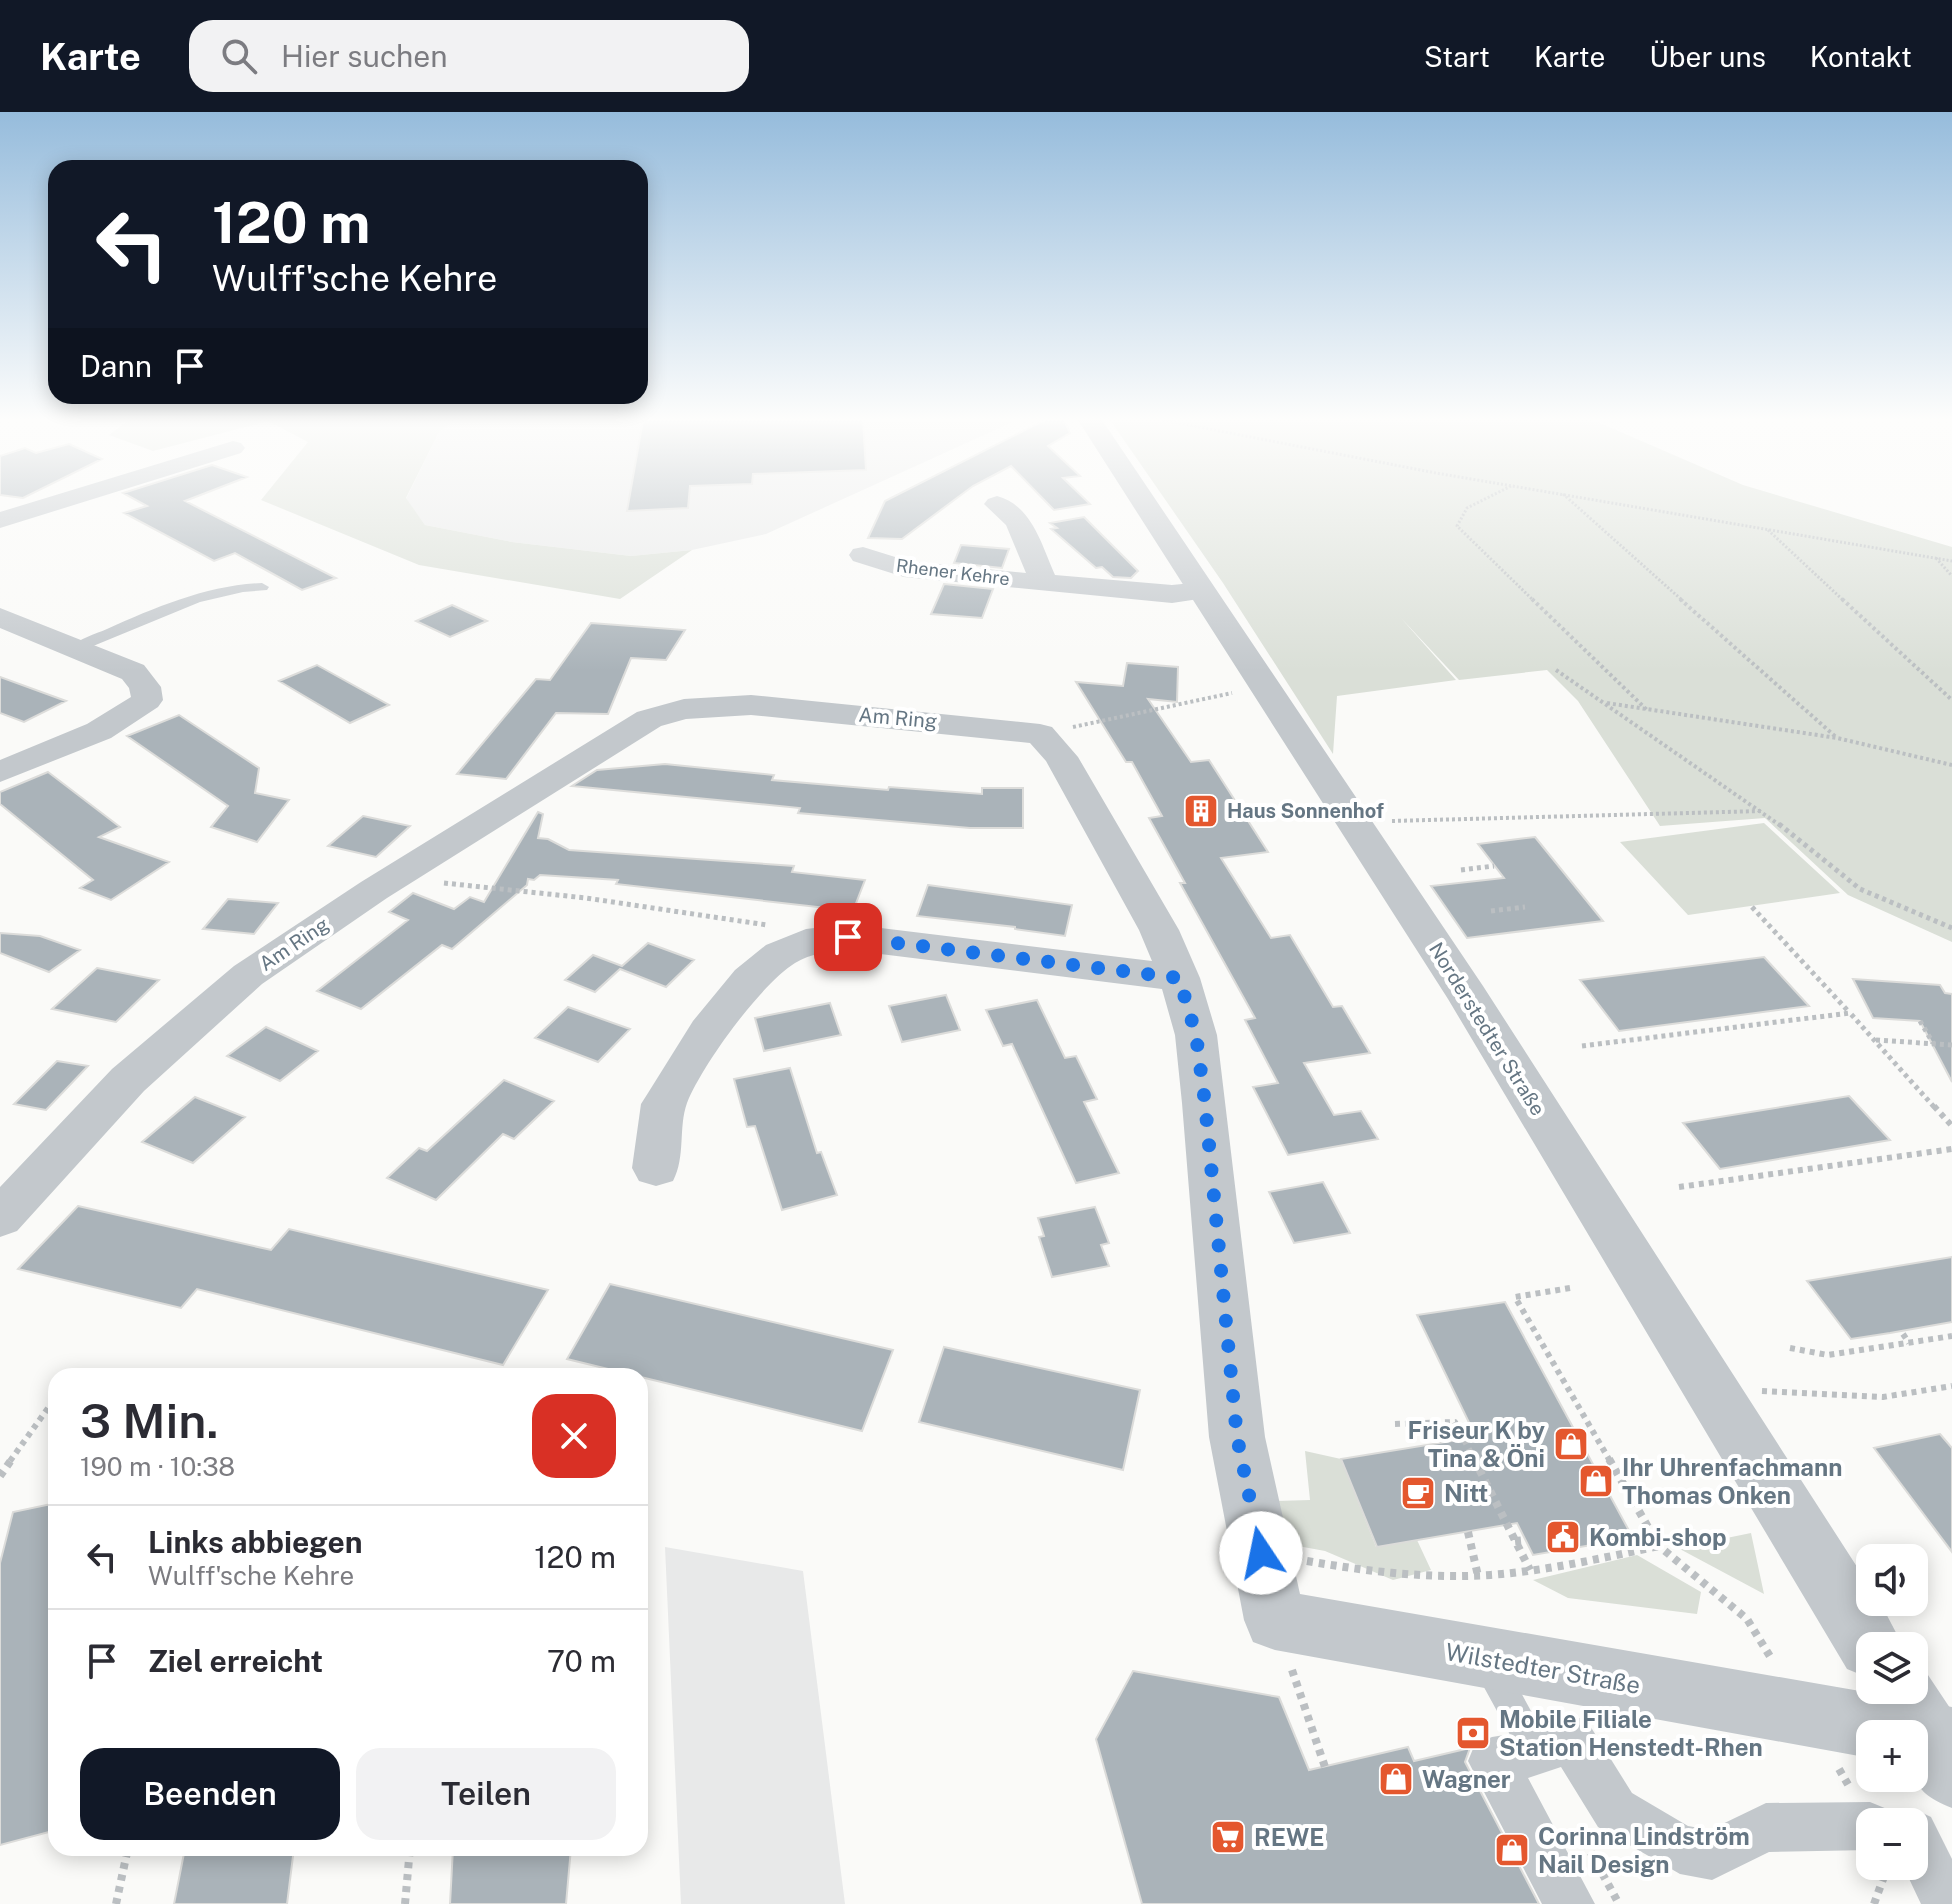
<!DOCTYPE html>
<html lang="de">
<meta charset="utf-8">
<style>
:root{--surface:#fff;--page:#f2f2f3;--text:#2b2b33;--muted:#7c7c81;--line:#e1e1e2;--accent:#111827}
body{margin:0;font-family:"Public Sans",sans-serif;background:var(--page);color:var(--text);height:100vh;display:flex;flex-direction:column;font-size:30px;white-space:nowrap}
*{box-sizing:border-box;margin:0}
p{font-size:26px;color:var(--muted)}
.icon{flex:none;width:44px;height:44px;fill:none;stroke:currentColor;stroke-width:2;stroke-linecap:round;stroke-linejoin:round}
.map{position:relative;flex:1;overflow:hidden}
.panel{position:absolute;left:48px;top:1256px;width:600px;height:488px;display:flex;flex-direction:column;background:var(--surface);border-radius:24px;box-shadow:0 4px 20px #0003}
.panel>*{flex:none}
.banner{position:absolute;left:48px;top:48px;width:600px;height:244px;border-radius:24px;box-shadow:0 4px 20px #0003;background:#111827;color:#fff;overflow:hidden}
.fabs{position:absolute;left:1856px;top:1432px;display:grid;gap:16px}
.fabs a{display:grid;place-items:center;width:72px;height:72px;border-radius:16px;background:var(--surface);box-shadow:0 4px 20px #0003;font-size:40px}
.pin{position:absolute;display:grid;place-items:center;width:68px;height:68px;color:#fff;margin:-34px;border-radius:16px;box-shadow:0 4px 12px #0006}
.me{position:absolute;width:88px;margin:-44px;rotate:349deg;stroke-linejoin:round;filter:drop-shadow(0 0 6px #0008)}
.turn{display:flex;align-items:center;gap:28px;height:168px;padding:0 32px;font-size:36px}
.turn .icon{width:104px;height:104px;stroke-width:2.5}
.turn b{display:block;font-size:56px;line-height:68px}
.then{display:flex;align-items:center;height:76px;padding:0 32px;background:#0003;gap:16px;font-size:30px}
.round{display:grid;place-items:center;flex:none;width:84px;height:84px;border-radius:24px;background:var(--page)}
.summary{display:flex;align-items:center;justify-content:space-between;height:136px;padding:0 32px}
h1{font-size:48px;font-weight:600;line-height:60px}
.button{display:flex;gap:16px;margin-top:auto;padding:16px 32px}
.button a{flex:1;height:92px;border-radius:24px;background:var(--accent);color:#fff;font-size:32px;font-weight:600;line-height:92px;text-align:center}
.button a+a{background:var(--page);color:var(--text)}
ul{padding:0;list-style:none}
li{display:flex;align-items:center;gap:24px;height:104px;padding:0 32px;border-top:2px solid var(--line)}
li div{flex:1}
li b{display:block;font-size:30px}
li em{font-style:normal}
header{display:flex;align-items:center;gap:48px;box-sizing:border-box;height:112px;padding:0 40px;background:var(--accent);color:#fff}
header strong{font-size:38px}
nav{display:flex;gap:44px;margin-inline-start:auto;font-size:28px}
.search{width:560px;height:72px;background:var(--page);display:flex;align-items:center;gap:20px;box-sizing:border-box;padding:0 28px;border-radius:24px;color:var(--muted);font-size:30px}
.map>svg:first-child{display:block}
.built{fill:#e8e9e9}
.green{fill:#dadfd7}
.building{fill:#aab3b9;stroke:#dcdcda;stroke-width:2}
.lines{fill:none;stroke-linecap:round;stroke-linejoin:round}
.path-far4{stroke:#bbbfc2;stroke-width:3;stroke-dasharray:2 2;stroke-linecap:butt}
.path-far3{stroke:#bbbfc2;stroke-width:4;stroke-dasharray:3 3;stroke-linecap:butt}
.path-far2{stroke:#bbbfc2;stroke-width:5;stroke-dasharray:4 4;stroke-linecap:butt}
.path-far1{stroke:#bbbfc2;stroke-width:6;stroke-dasharray:5 5;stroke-linecap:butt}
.path{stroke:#bbbfc2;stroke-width:8;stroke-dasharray:6 6;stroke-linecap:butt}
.service{fill:#c3c8cc;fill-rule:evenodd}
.pedestrian{fill:#c3c8cc;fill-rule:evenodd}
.minor{fill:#c3c8cc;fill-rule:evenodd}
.tertiary{fill:#c3c8cc;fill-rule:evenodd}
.route{stroke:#1a73e8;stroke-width:14;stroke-dasharray:0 25.2}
.labels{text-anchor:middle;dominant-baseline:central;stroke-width:8;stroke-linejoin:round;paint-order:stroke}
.far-street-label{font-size:18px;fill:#657683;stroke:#fff}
.street-label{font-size:20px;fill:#657683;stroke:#fff}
.poi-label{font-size:20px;font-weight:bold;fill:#657683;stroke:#fff;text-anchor:start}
.near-poi-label{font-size:24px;font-weight:bold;fill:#657683;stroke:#fff;text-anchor:start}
.near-street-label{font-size:24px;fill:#657683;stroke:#fff}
</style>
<header>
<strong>Karte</strong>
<div class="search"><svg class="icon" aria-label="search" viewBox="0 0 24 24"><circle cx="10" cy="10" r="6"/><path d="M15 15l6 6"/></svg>Hier suchen</div>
<nav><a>Start</a><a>Karte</a><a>Über uns</a><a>Kontakt</a></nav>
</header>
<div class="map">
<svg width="1952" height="1792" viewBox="0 0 1952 1792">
<rect width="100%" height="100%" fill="#fafaf8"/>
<path class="built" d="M 455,308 L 1017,308 L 766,422 L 692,438 L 631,444 L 512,430 L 425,413 L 406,387 L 439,320 Z
M 665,1435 L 803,1459 L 845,1792 L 681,1792 Z"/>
<path class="green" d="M 129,308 L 455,308 L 439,320 L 406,386 L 425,413 L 512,430 L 631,444 L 692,438 L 620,487 L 419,453 L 261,388 L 308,330 L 268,309 L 153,339 L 109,323 Z
M 1110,308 L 1593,308 L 1743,373 L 1952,435 L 1952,830 L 1848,783 L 1765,706 L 1660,714 L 1578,589 L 1547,558 L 1459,568 L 1401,506 L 1456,568 L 1337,584 L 1333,642 L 1223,471 Z
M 1764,711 L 1840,781 L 1688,803 L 1620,730 Z
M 1305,1339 L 1341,1347 L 1376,1435 L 1417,1428 L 1431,1458 L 1393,1468 L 1325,1439 L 1287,1432 L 1276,1389 L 1310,1388 Z
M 1751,1421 L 1764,1482 L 1678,1436 Z
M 1637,1443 L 1701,1480 L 1697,1502 L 1568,1486 L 1533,1468 Z"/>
<path class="building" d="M 643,308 L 863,308 L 866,358 L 753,362 L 752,372 L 690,374 L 688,396 L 627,399 Z
M 1045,308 L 1064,308 L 1070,321 L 1048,334 L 1080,364 L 1063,366 L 1090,392 L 1054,398 L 1011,354 L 973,374 L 902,427 L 868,426 L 885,389 Z
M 69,332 L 102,347 L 23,386 L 0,383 L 0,344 L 25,336 L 36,341 Z
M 212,353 L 247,365 L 185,389 L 336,466 L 302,478 L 235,441 L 214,449 L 124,401 L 147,394 L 123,381 Z
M 1084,405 L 1138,459 L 1131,466 L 1113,465 L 1102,455 L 1096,456 L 1051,417 L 1057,416 L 1050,411 Z
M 961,433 L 1009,437 L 1002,456 L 954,451 Z
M 944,472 L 993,477 L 982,506 L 931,502 Z
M 452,493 L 487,509 L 450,525 L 416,509 Z
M 591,511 L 685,518 L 666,548 L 631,546 L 608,602 L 556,601 L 506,667 L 457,662 L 536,567 L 550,568 Z
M 1127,551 L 1178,555 L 1177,590 L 1148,587 L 1191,650 L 1209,648 L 1268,740 L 1221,746 L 1271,826 L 1290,823 L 1333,895 L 1342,894 L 1370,941 L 1304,951 L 1334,1003 L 1361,999 L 1378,1027 L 1288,1043 L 1253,975 L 1278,971 L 1245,908 L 1255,906 L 1180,771 L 1185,771 L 1149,706 L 1162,704 L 1132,650 L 1126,650 L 1076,570 L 1123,574 Z
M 317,553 L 389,593 L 350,611 L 279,569 Z
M 0,565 L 66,589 L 24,610 L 0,601 Z
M 179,603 L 259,656 L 255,681 L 289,688 L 257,730 L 211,715 L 228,694 L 127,624 Z
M 665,652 L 774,663 L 772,668 L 888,678 L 889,675 L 982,682 L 982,676 L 1023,676 L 1023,716 L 970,716 L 844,705 L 798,701 L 800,696 L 572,674 L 597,658 Z
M 48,660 L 120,715 L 99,725 L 169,750 L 111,788 L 80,776 L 93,768 L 0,692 L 0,680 Z
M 538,700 L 543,702 L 538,726 L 548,727 L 569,738 L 794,754 L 792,760 L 865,768 L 853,799 L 616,772 L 618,768 L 540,763 L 534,768 L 528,767 L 527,773 L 452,837 L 442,833 L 361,897 L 317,879 L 408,808 L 389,800 L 413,781 L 454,797 L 470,785 L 484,790 Z
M 363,704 L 410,714 L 376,745 L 328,734 Z
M 1535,725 L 1603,809 L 1467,826 L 1431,774 L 1504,766 L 1478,732 Z
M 928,773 L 1072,793 L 1065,824 L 1015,817 L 1015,815 L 917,804 Z
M 228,787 L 278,791 L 254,822 L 203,817 Z
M 0,821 L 40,824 L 80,838 L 49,860 L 0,841 Z
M 648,831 L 694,848 L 666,875 L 620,857 L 595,880 L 565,868 L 593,843 L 622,854 Z
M 1764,845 L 1809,894 L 1619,919 L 1580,868 Z
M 97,856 L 159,868 L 116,910 L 52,897 Z
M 1853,867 L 1940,873 L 1945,881 L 1952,882 L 1952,970 L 1920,909 L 1873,906 Z
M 946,883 L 960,918 L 902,930 L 889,894 Z
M 1037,888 L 1065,946 L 1076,944 L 1097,987 L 1084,990 L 1119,1061 L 1076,1071 L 1012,932 L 1003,934 L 986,898 Z
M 830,891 L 841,923 L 764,939 L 755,906 Z
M 568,895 L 630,917 L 598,950 L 535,926 Z
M 266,915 L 318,939 L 280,969 L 227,944 Z
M 57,949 L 88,954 L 46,998 L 14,992 Z
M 790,956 L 817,1041 L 821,1040 L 837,1083 L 782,1098 L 755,1014 L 747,1015 L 734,967 Z
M 504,968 L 554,989 L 514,1027 L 503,1022 L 436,1088 L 387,1066 L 419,1036 L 427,1039 Z
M 1849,984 L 1890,1028 L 1720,1057 L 1683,1011 Z
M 195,985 L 245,1005 L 193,1051 L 142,1030 Z
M 1323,1070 L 1350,1121 L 1294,1131 L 1269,1080 Z
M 78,1094 L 271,1138 L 289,1117 L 548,1178 L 503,1253 L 197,1177 L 181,1196 L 18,1157 Z
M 1095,1095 L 1109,1131 L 1101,1133 L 1109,1154 L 1052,1165 L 1039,1125 L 1044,1124 L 1038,1106 Z
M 1952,1145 L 1952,1210 L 1890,1221 L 1851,1227 L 1807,1169 Z
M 610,1172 L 893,1238 L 862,1319 L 567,1247 Z
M 1505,1190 L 1633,1426 L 1533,1443 L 1517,1411 L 1377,1435 L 1341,1347 L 1476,1325 L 1417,1203 Z
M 944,1235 L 1140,1278 L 1123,1358 L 919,1310 Z
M 1940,1322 L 1952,1336 L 1952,1440 L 1874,1336 Z
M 56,1391 L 56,1687 L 49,1720 L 0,1733 L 0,1451 L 13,1400 Z
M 1133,1559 L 1279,1585 L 1309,1658 L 1408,1635 L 1414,1649 L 1470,1636 L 1465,1650 L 1539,1792 L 1142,1792 L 1096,1627 Z
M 185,1736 L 294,1736 L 287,1792 L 174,1792 Z
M 453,1736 L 571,1736 L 566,1792 L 450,1792 Z"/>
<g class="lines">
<path class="path-far4" d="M 1163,308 L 1436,361 L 1952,449
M 1511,374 L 1467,396 L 1457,414 L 1534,489
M 1563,382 L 1683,489
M 1768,418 L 1844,489
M 1936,446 L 1952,464"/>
<path class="path-far3" d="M 1532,487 L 1647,598
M 1680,487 L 1837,626
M 1842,487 L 1952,588
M 1556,558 L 1781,714
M 1607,591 L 1837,626 L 1952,653
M 1073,615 L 1232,581
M 1392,709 L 1762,699"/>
<path class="path-far2" d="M 1779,712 L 1860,777 L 1952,816
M 1461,758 L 1494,754
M 444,771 L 586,786 L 767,813
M 1752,795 L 1849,900
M 1491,799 L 1525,795
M 1920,909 L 1933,931
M 1876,928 L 1952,933
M 1582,934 L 1850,901 L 1935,996"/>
<path class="path-far1" d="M 1934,994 L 1952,1014
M 1679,1075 L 1952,1037
M 1570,1176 L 1515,1185 L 1610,1349
M 1903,1222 L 1909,1231
M 1790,1236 L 1828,1243 L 1952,1224
M 1762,1279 L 1883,1285 L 1952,1274
M 1395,1312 L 1455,1310 L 1475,1349
M 10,1349 L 56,1285"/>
<path class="path" d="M 1474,1347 L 1530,1458
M 1609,1347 L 1659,1434 L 1747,1507 L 1771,1546
M 0,1364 L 12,1347
M 1468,1420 L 1478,1464
M 1515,1429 L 1525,1428
M 1307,1449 C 1371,1460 1437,1468 1502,1462 C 1555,1457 1607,1445 1659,1434
M 1292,1558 L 1325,1655
M 1839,1657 L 1850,1676
M 1585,1730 L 1619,1792
M 116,1792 L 128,1736
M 405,1792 L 410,1736
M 1874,1792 L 1886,1759"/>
<path class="service" d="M 262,471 L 269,475 L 267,478 L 243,480 L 200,490 L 81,539 L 76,540 L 69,536 C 79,527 95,522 107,517 C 156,495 208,473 262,471 Z
M 1491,1542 L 1502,1546 L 1548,1630 L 1553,1641 L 1548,1652 L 1537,1657 L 1526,1652 L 1480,1568 L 1476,1557 L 1480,1546 Z"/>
<path class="pedestrian" d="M 1570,1603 L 1587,1609 L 1632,1681 L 1688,1714 L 1710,1718 L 1766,1691 L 1870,1690 L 1887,1697 L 1893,1710 L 1870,1710 L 1870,1738 L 1769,1740 L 1712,1768 L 1680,1762 L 1598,1715 L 1561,1655 L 1528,1666 L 1595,1792 L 1542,1792 L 1468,1649 L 1475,1632 L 1492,1625 L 1535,1618 Z
M 1914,1697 L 1931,1705 L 1952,1747 L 1952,1792 L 1921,1792 L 1903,1754 L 1914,1754 L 1914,1710 L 1894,1710 L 1897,1705 Z"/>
<path class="minor" d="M 233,329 L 241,331 L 245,336 L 241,341 L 0,416 L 0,400 Z
M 997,384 C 1032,393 1042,434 1055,463 L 1172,473 L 1202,470 L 1212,473 L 1216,479 L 1212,485 L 1172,491 L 904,465 L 853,449 L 849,443 L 853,437 L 863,435 L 908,449 L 1026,461 L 1006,413 L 984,392 L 988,387 Z
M 0,496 L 144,553 L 161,575 L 163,588 L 158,595 L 111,626 L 0,670 L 0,648 L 87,612 L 131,585 L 129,576 L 122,567 L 0,516 Z
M 751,583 L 1040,612 L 1052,615 L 1078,645 L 1179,818 L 1200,866 L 1217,923 L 1265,1325 L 1300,1482 L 1952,1595 L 1952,1661 L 1914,1654 L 1914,1622 L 1870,1622 L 1870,1646 L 1275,1538 L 1253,1530 L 1244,1508 L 1209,1325 L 1182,991 L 1175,923 L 1162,877 L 848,838 C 829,840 811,841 795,851 C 761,872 702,953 687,991 C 678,1016 686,1044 673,1069 L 656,1074 L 639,1069 L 632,1056 L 641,992 L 648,981 L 693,909 L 735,858 L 766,833 L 806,817 L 848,812 L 1152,849 L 1139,818 L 1046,649 L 1030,631 L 751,603 L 686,607 L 661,614 L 387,786 L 262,872 L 144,979 L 17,1119 L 0,1125 L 0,1075 L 112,957 L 234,854 L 361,770 L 637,600 L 684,587 Z"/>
<path class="tertiary" d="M 1078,308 L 1102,308 L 1483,874 L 1870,1475 L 1870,1490 L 1880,1490 L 1903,1534 L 1870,1534 L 1870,1578 L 1914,1578 L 1914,1551 L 1922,1554 L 1952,1599 L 1952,1696 C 1908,1678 1914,1666 1914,1622 L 1887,1622 L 1864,1578 L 1869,1566 L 1847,1557 L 1448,887 Z"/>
</g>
<linearGradient id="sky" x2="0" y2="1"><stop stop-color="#96bcdc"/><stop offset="0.55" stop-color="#fdfdfc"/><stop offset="1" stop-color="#fdfdfc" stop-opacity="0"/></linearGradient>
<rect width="1952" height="559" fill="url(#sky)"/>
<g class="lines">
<path class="route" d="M 848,825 L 1179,866 L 1196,923 L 1205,991 L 1237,1325 L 1261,1441"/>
</g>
<defs>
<g id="building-square" transform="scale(1.8)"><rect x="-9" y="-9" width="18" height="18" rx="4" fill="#e4572e" stroke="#fff"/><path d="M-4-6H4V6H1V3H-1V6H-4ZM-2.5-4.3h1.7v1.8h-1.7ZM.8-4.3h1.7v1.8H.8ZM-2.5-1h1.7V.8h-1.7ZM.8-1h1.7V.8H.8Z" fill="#fff"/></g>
<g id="shop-square" transform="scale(1.8)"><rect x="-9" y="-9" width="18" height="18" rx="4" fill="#e4572e" stroke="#fff"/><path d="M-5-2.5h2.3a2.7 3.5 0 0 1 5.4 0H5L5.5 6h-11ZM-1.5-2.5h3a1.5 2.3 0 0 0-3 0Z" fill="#fff"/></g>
<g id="cafe-square" transform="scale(1.8)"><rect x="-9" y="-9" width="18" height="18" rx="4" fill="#e4572e" stroke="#fff"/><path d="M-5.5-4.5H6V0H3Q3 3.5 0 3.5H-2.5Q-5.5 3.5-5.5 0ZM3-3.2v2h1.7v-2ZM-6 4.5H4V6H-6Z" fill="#fff"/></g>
<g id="civic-square" transform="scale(1.8)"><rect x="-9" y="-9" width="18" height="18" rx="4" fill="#e4572e" stroke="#fff"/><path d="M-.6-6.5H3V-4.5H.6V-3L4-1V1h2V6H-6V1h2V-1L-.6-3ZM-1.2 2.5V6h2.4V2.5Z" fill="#fff"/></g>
<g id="bank-square" transform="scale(1.8)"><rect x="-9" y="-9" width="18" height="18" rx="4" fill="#e4572e" stroke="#fff"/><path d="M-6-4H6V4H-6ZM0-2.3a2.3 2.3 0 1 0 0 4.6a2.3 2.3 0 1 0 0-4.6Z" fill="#fff"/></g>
<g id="supermarket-square" transform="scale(1.8)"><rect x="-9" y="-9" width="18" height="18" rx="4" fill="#e4572e" stroke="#fff"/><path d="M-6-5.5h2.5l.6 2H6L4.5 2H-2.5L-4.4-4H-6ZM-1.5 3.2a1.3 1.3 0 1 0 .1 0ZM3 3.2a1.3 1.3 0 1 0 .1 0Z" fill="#fff"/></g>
</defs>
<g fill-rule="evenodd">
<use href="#building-square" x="1201" y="699"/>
<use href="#shop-square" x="1571" y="1332"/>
<use href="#shop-square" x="1596" y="1369"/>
<use href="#cafe-square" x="1418" y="1381"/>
<use href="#civic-square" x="1563" y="1425"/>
<use href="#bank-square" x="1473" y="1621"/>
<use href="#shop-square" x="1396" y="1667"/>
<use href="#supermarket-square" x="1228" y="1725"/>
<use href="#shop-square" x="1512" y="1738"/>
</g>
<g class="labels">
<g class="far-street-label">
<text transform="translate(953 460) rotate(7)">Rhener Kehre</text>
</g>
<g class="street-label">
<text transform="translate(898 606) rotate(5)">Am Ring</text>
<text transform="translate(294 832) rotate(-34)">Am Ring</text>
<text transform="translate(1487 917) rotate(58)">Norderstedter Straße</text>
</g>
<g class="poi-label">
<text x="1227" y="699">Haus Sonnenhof</text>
</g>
<g class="near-poi-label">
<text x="1545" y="1318" text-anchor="end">Friseur K by<tspan x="1545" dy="28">Tina &amp; Öni</tspan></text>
<text x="1622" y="1355">Ihr Uhrenfachmann<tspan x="1622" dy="28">Thomas Onken</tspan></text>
<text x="1444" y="1381">Nitt</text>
<text x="1589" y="1425">Kombi-shop</text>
<text x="1499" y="1607">Mobile Filiale<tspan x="1499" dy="28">Station Henstedt-Rhen</tspan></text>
<text x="1422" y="1667">Wagner</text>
<text x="1538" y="1724">Corinna Lindström<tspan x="1538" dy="28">Nail Design</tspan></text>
<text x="1254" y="1725">REWE</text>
</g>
<g class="near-street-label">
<text transform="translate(1543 1556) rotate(10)">Wilstedter Straße</text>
</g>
</g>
</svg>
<div class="fabs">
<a><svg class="icon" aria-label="sound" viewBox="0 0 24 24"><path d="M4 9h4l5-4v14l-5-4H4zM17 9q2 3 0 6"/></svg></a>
<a><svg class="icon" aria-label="layers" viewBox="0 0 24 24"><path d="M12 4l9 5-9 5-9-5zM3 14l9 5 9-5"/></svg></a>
<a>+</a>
<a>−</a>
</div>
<div class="pin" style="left:848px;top:825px;background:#d93025"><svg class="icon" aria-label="arrive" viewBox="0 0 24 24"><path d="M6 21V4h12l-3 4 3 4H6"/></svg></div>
<svg class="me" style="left:1261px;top:1441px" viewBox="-20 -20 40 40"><circle r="19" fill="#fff"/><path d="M0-13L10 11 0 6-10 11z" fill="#1a73e8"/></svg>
<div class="banner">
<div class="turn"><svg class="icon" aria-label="left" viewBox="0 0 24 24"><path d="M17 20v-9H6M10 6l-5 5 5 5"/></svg><div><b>120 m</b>Wulff'sche Kehre</div></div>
<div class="then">Dann<svg class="icon" aria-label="arrive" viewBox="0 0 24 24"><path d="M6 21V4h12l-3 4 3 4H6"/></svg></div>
</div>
<section class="panel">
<div class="summary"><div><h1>3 Min.</h1><p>190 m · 10:38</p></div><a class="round" style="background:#d93025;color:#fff"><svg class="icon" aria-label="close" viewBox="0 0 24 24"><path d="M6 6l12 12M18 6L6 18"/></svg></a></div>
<ul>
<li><svg class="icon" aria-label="left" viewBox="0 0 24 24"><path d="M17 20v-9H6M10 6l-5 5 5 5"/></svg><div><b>Links abbiegen</b><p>Wulff'sche Kehre</p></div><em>120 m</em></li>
<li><svg class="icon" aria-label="arrive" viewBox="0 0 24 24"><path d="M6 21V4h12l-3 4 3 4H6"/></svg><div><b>Ziel erreicht</b></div><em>70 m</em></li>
</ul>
<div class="button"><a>Beenden</a><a>Teilen</a></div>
</section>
</div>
